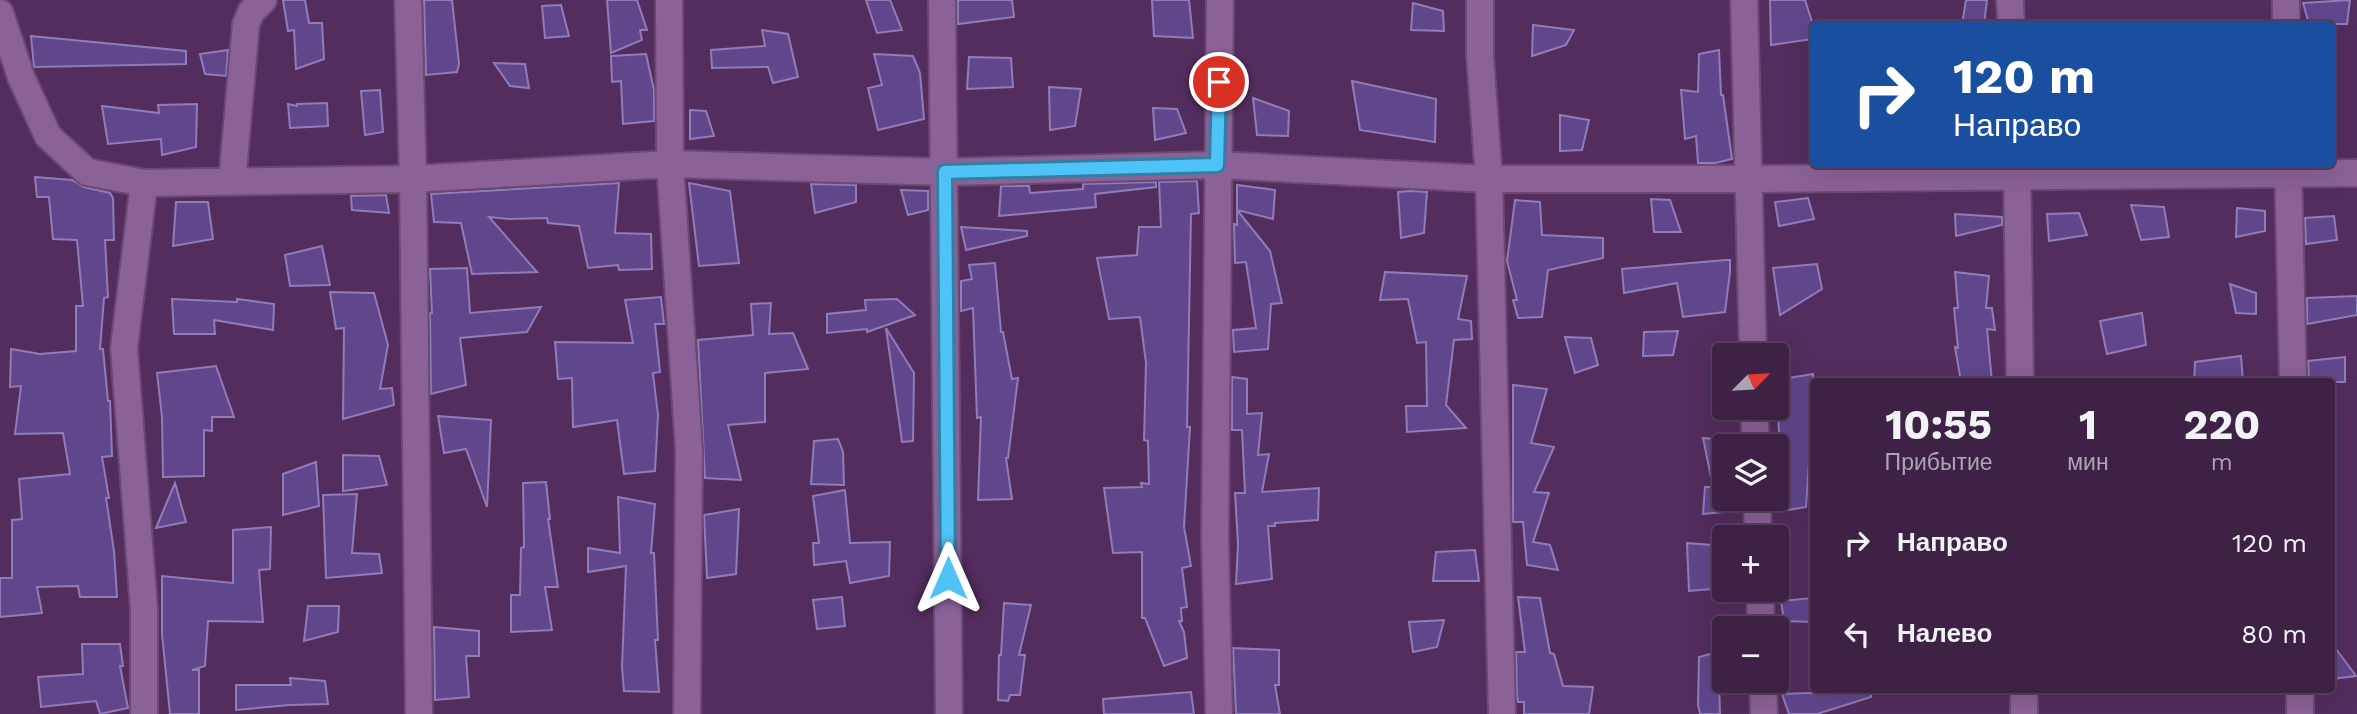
<!DOCTYPE html>
<html lang="ru">
<meta charset="utf-8">
<style>
:root{--surface:#3e2246;--page:#452a4d;--text:#f1f3f6;--muted:#ada4b3;--line:#573f5f}
body{margin:0;font-family:"Work Sans",sans-serif;background:var(--page);color:var(--text);height:100vh;display:flex;flex-direction:column;font-size:26px;white-space:nowrap}
*{box-sizing:border-box;margin:0}
p{font-size:23px;color:var(--muted)}
.icon{flex:none;width:38px;height:38px;fill:none;stroke:currentColor;stroke-width:2;stroke-linecap:round;stroke-linejoin:round}
.map{position:relative;flex:1;overflow:hidden}
.drawer{position:absolute;left:1810px;top:378px;width:525px;height:315px;display:flex;flex-direction:column;background:var(--surface);border-radius:7px;box-shadow:0 7px 28px #0002,0 0 0 2px var(--line)}
.drawer>*{flex:none}
.top-card{position:absolute;left:1810px;top:21px;width:525px;height:147px;border-radius:7px;box-shadow:0 7px 28px #0002,0 0 0 2px var(--line);background:#1a4fa0;color:#fff;overflow:hidden}
.needle{width:46px;rotate:66deg}
.fabs{position:absolute;left:1712px;top:343px;display:grid;gap:14px}
.fabs a{display:grid;place-items:center;width:77px;height:77px;border-radius:7px;background:var(--surface);box-shadow:0 7px 28px #0002,0 0 0 2px var(--line);font-size:35px}
.pin{position:absolute;display:grid;place-items:center;width:60px;height:60px;color:#fff;margin:-30px;border:4px solid #fff;border-radius:50%;box-shadow:0 2px 7px #0007}
.me{position:absolute;width:77px;margin:-38px;rotate:0deg;stroke-linejoin:round;filter:drop-shadow(0 0 5px #0008)}
.turn{display:flex;align-items:center;gap:24px;height:147px;padding:0 28px;font-size:32px}
.turn .icon{width:91px;height:91px;stroke-width:2.5}
.turn b{display:block;font-size:49px;line-height:60px}
.eta{display:flex;justify-content:space-evenly;align-items:center;height:119px;text-align:center}
.eta b{font-size:42px;font-weight:700;line-height:49px}
ul{padding:0;list-style:none}
li{display:flex;align-items:center;gap:21px;height:91px;padding:0 28px}
li div{flex:1}
li b{display:block;font-size:26px}
li em{font-style:normal}
.map>svg:first-child{display:block}
.building{fill:#60478c;stroke:#907cb9;stroke-width:2}
.lines{fill:none;stroke-linecap:round;stroke-linejoin:round}
.minor-casing{stroke:#6b4973;stroke-width:30}
.minor{stroke:#8b6297;stroke-width:26}
.route-casing{stroke:#337fa1;stroke-width:18}
.route{stroke:#4fc3f7;stroke-width:12}
</style>
<div class="map">
<svg width="2357" height="714" viewBox="0 0 2357 714">
<rect width="100%" height="100%" fill="#532d5d"/>
<path class="building" d="M 283,0 L 305,0 L 309,23 L 322,23 L 324,59 L 296,69 L 294,30 L 288,31 Z
M 424,0 L 452,0 L 459,64 L 457,72 L 426,75 Z
M 607,0 L 637,0 L 647,30 L 640,30 L 642,40 L 611,53 Z
M 866,0 L 890,0 L 902,30 L 877,33 Z
M 958,0 L 1012,0 L 1014,17 L 958,24 Z
M 1152,0 L 1189,0 L 1193,38 L 1154,36 Z
M 1770,0 L 1805,0 L 1813,25 L 1813,39 L 1771,45 Z
M 1966,0 L 1987,0 L 1984,24 L 1962,24 Z
M 2350,0 L 2347,24 L 2309,24 L 2303,3 Z
M 1413,3 L 1443,11 L 1444,31 L 1411,30 Z
M 561,5 L 569,36 L 545,38 L 542,6 Z
M 1533,25 L 1574,30 L 1566,45 L 1532,56 Z
M 762,30 L 788,34 L 798,77 L 773,83 L 768,67 L 712,68 L 711,50 L 765,46 Z
M 31,36 L 186,51 L 186,64 L 34,67 Z
M 228,50 L 226,76 L 205,74 L 200,54 Z
M 1719,50 L 1721,95 L 1723,95 L 1732,159 L 1715,163 L 1698,163 L 1696,136 L 1685,139 L 1681,90 L 1698,92 L 1699,54 Z
M 646,54 L 654,90 L 654,121 L 623,124 L 621,81 L 612,82 L 611,56 Z
M 874,54 L 913,56 L 920,73 L 924,119 L 878,130 L 868,88 L 882,85 Z
M 969,57 L 1011,58 L 1013,87 L 967,89 Z
M 494,63 L 525,64 L 529,88 L 510,86 Z
M 1352,81 L 1436,99 L 1435,142 L 1360,130 Z
M 1049,87 L 1081,89 L 1075,126 L 1050,130 Z
M 380,90 L 383,132 L 365,135 L 361,91 Z
M 1253,98 L 1289,111 L 1288,136 L 1257,135 Z
M 327,103 L 328,126 L 290,128 L 288,104 L 297,106 L 297,104 Z
M 197,104 L 196,147 L 162,155 L 161,139 L 108,144 L 102,106 L 159,113 L 158,105 Z
M 1153,108 L 1177,109 L 1186,133 L 1155,140 Z
M 690,110 L 706,111 L 714,136 L 690,139 Z
M 1560,115 L 1589,120 L 1582,150 L 1560,151 Z
M 35,177 L 72,180 L 84,187 L 110,193 L 113,198 L 114,240 L 105,240 L 108,297 L 104,298 L 100,349 L 103,349 L 108,401 L 110,401 L 112,456 L 102,457 L 109,498 L 106,498 L 114,551 L 117,597 L 80,597 L 78,586 L 37,587 L 42,613 L 0,617 L 0,578 L 12,578 L 12,520 L 22,519 L 19,479 L 70,474 L 63,433 L 15,434 L 21,386 L 10,387 L 11,349 L 40,354 L 76,351 L 76,306 L 83,306 L 77,240 L 53,239 L 49,197 L 37,197 Z
M 1197,181 L 1199,213 L 1191,214 L 1187,427 L 1190,427 L 1184,527 L 1191,566 L 1182,568 L 1187,607 L 1181,608 L 1182,621 L 1179,621 L 1184,632 L 1187,658 L 1164,666 L 1145,618 L 1142,618 L 1142,552 L 1113,553 L 1104,488 L 1142,487 L 1141,483 L 1149,484 L 1148,441 L 1144,440 L 1146,363 L 1140,317 L 1109,319 L 1097,258 L 1137,255 L 1139,227 L 1161,227 L 1159,182 Z
M 1156,182 L 1156,187 L 1095,194 L 1096,207 L 999,216 L 1001,186 L 1029,186 L 1030,193 L 1083,189 L 1083,184 Z
M 619,183 L 615,233 L 651,234 L 652,269 L 619,270 L 618,265 L 588,268 L 579,226 L 548,223 L 547,218 L 509,219 L 489,217 L 537,272 L 472,274 L 461,223 L 434,222 L 431,194 Z
M 689,183 L 730,191 L 739,263 L 699,266 Z
M 811,184 L 856,185 L 856,202 L 815,213 Z
M 1237,185 L 1275,190 L 1273,219 L 1237,210 Z
M 901,190 L 928,191 L 928,210 L 908,215 Z
M 1411,191 L 1427,192 L 1424,233 L 1401,238 L 1398,192 Z
M 386,195 L 389,213 L 352,210 L 351,196 Z
M 1808,198 L 1814,219 L 1779,226 L 1775,202 Z
M 1651,199 L 1670,200 L 1681,232 L 1654,232 Z
M 1515,200 L 1540,202 L 1542,235 L 1603,238 L 1603,258 L 1548,270 L 1542,317 L 1518,318 L 1513,300 L 1517,300 L 1507,261 Z
M 176,202 L 208,202 L 213,239 L 173,246 Z
M 2131,205 L 2164,207 L 2169,237 L 2141,240 Z
M 2237,208 L 2265,211 L 2265,231 L 2236,237 Z
M 1237,210 L 1270,251 L 1282,303 L 1271,304 L 1268,349 L 1234,352 L 1233,330 L 1256,328 L 1246,262 L 1235,263 L 1234,224 L 1237,225 Z
M 2079,213 L 2087,235 L 2049,241 L 2047,214 Z
M 1955,214 L 2002,217 L 2002,225 L 1956,236 Z
M 2334,216 L 2337,240 L 2306,244 L 2305,218 Z
M 961,227 L 1027,231 L 1027,236 L 966,250 Z
M 322,246 L 330,285 L 290,286 L 285,255 Z
M 1726,260 L 1730,260 L 1730,272 L 1725,312 L 1683,317 L 1677,283 L 1624,293 L 1622,269 Z
M 995,263 L 1001,332 L 1003,332 L 1012,379 L 1018,378 L 1008,458 L 1006,458 L 1012,499 L 978,500 L 981,417 L 977,418 L 973,308 L 961,311 L 961,281 L 972,279 L 969,265 Z
M 1817,264 L 1822,289 L 1780,315 L 1773,268 Z
M 467,268 L 470,313 L 541,307 L 527,332 L 460,338 L 466,385 L 431,394 L 430,313 L 432,313 L 430,269 Z
M 1385,272 L 1467,276 L 1458,319 L 1471,321 L 1472,339 L 1454,340 L 1446,405 L 1466,428 L 1407,432 L 1406,406 L 1427,406 L 1426,342 L 1417,343 L 1408,299 L 1380,300 Z
M 1955,272 L 1989,276 L 1986,308 L 1992,308 L 1995,330 L 1987,329 L 1992,382 L 1961,382 L 1955,347 L 1958,348 L 1954,308 L 1958,308 Z
M 2230,284 L 2256,293 L 2256,314 L 2236,313 Z
M 330,292 L 374,293 L 388,345 L 380,389 L 392,388 L 394,405 L 343,419 L 344,328 L 336,329 Z
M 2357,296 L 2357,315 L 2307,324 L 2307,298 Z
M 661,297 L 664,324 L 655,324 L 660,372 L 653,373 L 658,415 L 655,471 L 624,474 L 617,420 L 573,427 L 572,378 L 558,379 L 555,342 L 633,343 L 625,300 Z
M 172,299 L 237,302 L 237,299 L 274,304 L 273,330 L 214,320 L 215,334 L 174,334 Z
M 897,299 L 915,315 L 867,332 L 867,329 L 827,333 L 827,314 L 866,310 L 865,300 Z
M 771,303 L 769,334 L 793,333 L 808,369 L 765,373 L 765,422 L 728,425 L 741,480 L 705,478 L 698,340 L 753,335 L 751,304 Z
M 2142,313 L 2146,345 L 2107,354 L 2100,321 Z
M 886,328 L 914,373 L 913,441 L 902,442 Z
M 1678,331 L 1673,355 L 1643,356 L 1644,332 Z
M 1565,337 L 1591,338 L 1598,365 L 1575,373 Z
M 2241,356 L 2243,382 L 2194,382 L 2195,362 Z
M 2345,357 L 2345,382 L 2309,382 L 2308,361 Z
M 216,366 L 234,417 L 212,417 L 212,431 L 204,430 L 204,476 L 163,477 L 162,417 L 157,373 Z
M 1813,374 L 1813,462 L 1809,463 L 1806,507 L 1788,510 L 1782,481 L 1776,380 Z
M 1232,377 L 1247,379 L 1247,414 L 1262,413 L 1258,455 L 1269,454 L 1262,492 L 1319,488 L 1318,520 L 1275,523 L 1275,526 L 1268,526 L 1272,579 L 1236,584 L 1238,544 L 1235,493 L 1245,493 L 1242,430 L 1232,430 Z
M 1513,385 L 1547,389 L 1531,443 L 1554,447 L 1534,492 L 1549,493 L 1533,542 L 1550,545 L 1558,570 L 1527,565 L 1523,522 L 1513,522 Z
M 438,416 L 491,420 L 487,507 L 466,449 L 444,453 Z
M 1703,438 L 1724,440 L 1724,512 L 1703,514 L 1705,487 L 1713,487 Z
M 838,439 L 843,452 L 844,485 L 811,484 L 814,441 Z
M 343,455 L 379,456 L 387,485 L 343,491 Z
M 316,462 L 319,506 L 283,515 L 283,474 Z
M 546,482 L 550,519 L 548,519 L 558,587 L 545,587 L 552,630 L 511,632 L 511,595 L 520,595 L 521,548 L 524,547 L 523,483 Z
M 175,483 L 186,522 L 156,528 Z
M 845,490 L 850,543 L 890,542 L 889,576 L 850,583 L 846,561 L 814,565 L 813,543 L 819,543 L 813,496 Z
M 357,494 L 352,553 L 379,554 L 382,573 L 326,578 L 323,495 Z
M 618,497 L 655,504 L 651,553 L 654,553 L 658,640 L 655,640 L 659,692 L 624,691 L 622,667 L 626,566 L 588,572 L 588,548 L 620,553 Z
M 739,509 L 736,574 L 707,578 L 704,515 Z
M 271,527 L 270,569 L 259,570 L 263,622 L 208,621 L 205,666 L 192,670 L 199,670 L 199,714 L 170,714 L 162,634 L 162,576 L 233,583 L 233,530 Z
M 1687,543 L 1724,546 L 1724,588 L 1689,591 Z
M 1475,550 L 1479,581 L 1433,581 L 1436,552 Z
M 842,597 L 845,626 L 817,629 L 813,600 Z
M 1518,597 L 1540,598 L 1550,653 L 1554,654 L 1563,686 L 1593,687 L 1589,714 L 1524,714 L 1524,702 L 1518,702 L 1517,695 L 1516,652 L 1525,652 Z
M 1813,598 L 1813,622 L 1784,621 L 1781,601 Z
M 1004,603 L 1031,605 L 1019,655 L 1025,655 L 1020,695 L 1010,695 L 1008,701 L 998,700 L 999,655 L 1001,655 Z
M 308,606 L 339,606 L 338,632 L 304,641 Z
M 1444,620 L 1437,647 L 1413,652 L 1409,622 Z
M 434,627 L 479,631 L 479,656 L 466,656 L 469,697 L 435,700 Z
M 2331,642 L 2356,676 L 2331,679 Z
M 82,644 L 120,644 L 123,666 L 120,666 L 128,708 L 100,714 L 96,701 L 41,707 L 38,677 L 83,674 Z
M 1233,648 L 1279,650 L 1279,685 L 1275,685 L 1280,714 L 1236,714 Z
M 1718,652 L 1720,714 L 1700,714 L 1698,705 L 1699,657 Z
M 290,678 L 325,681 L 328,704 L 290,705 L 236,710 L 236,685 L 291,685 Z
M 1871,691 L 1871,697 L 1817,714 L 1789,714 L 1782,694 Z
M 1191,692 L 1194,714 L 1104,714 L 1103,699 Z"/>
<g class="lines">
<g class="minor-casing">
<path id="minor" d="M 408,0 L 413,179 L 419,714
M 669,0 L 670,164 L 689,450 L 687,714
M 942,0 L 949,714
M 1480,0 L 1480,56 L 1489,179 L 1502,714
M 1744,0 L 1753,355
M 2010,0 L 2011,24
M 2286,0 L 2286,24
M 0,13 L 21,77 L 48,136 L 87,172 L 144,183 L 413,179 L 670,164 L 945,172 L 1217,165 L 1489,179 L 1747,179 L 2357,173
M 2017,164 L 2020,382
M 2288,164 L 2293,382
M 232,182 L 246,24 L 251,12 L 263,0
M 144,183 L 124,348 L 144,609 L 144,714
M 1754,408 L 1756,446
M 1757,499 L 1758,537
M 1760,590 L 1761,628
M 1763,681 L 1764,714
M 2024,690 L 2024,714
M 2300,690 L 2300,714
M 1219,714 L 1215,539 L 1220,0"/>
</g>
<use href="#minor" class="minor"/>
</g>
<g class="lines">
<g class="route-casing">
<path id="route" d="M 948,578 L 945,172 L 1217,165 L 1219,82"/>
</g>
<use href="#route" class="route"/>
</g>
</svg>
<div class="fabs">
<a><svg class="needle" viewBox="-14 -14 28 28"><path d="M0-13l5 13h-10z" fill="#e53935"/><path d="M0 13l5-13h-10z" fill="#ada4b3"/></svg></a>
<a><svg class="icon" aria-label="layers" viewBox="0 0 24 24"><path d="M12 4l9 5-9 5-9-5zM3 14l9 5 9-5"/></svg></a>
<a>+</a>
<a>−</a>
</div>
<div class="pin" style="left:1219px;top:82px;background:#d93025"><svg class="icon" aria-label="arrive" viewBox="0 0 24 24"><path d="M6 21V4h12l-3 4 3 4H6"/></svg></div>
<svg class="me" style="left:948px;top:578px" viewBox="-20 -20 40 40"><path d="M0-17L14 15 0 8-14 15z" fill="#4fc3f7" stroke="#fff" stroke-width="4"/></svg>
<div class="top-card">
<div class="turn"><svg class="icon" aria-label="right" viewBox="0 0 24 24"><path d="M7 20v-9h11M14 6l5 5-5 5"/></svg><div><b>120 m</b>Направо</div></div>
</div>
<section class="drawer">
<div class="eta">
<div><b>10:55</b><p>Прибытие</p></div>
<div><b>1</b><p>мин</p></div>
<div><b>220</b><p>m</p></div>
</div>
<ul>
<li><svg class="icon" aria-label="right" viewBox="0 0 24 24"><path d="M7 20v-9h11M14 6l5 5-5 5"/></svg><div><b>Направо</b></div><em>120 m</em></li>
<li><svg class="icon" aria-label="left" viewBox="0 0 24 24"><path d="M17 20v-9H6M10 6l-5 5 5 5"/></svg><div><b>Налево</b></div><em>80 m</em></li>
</ul>
</section>
</div>
